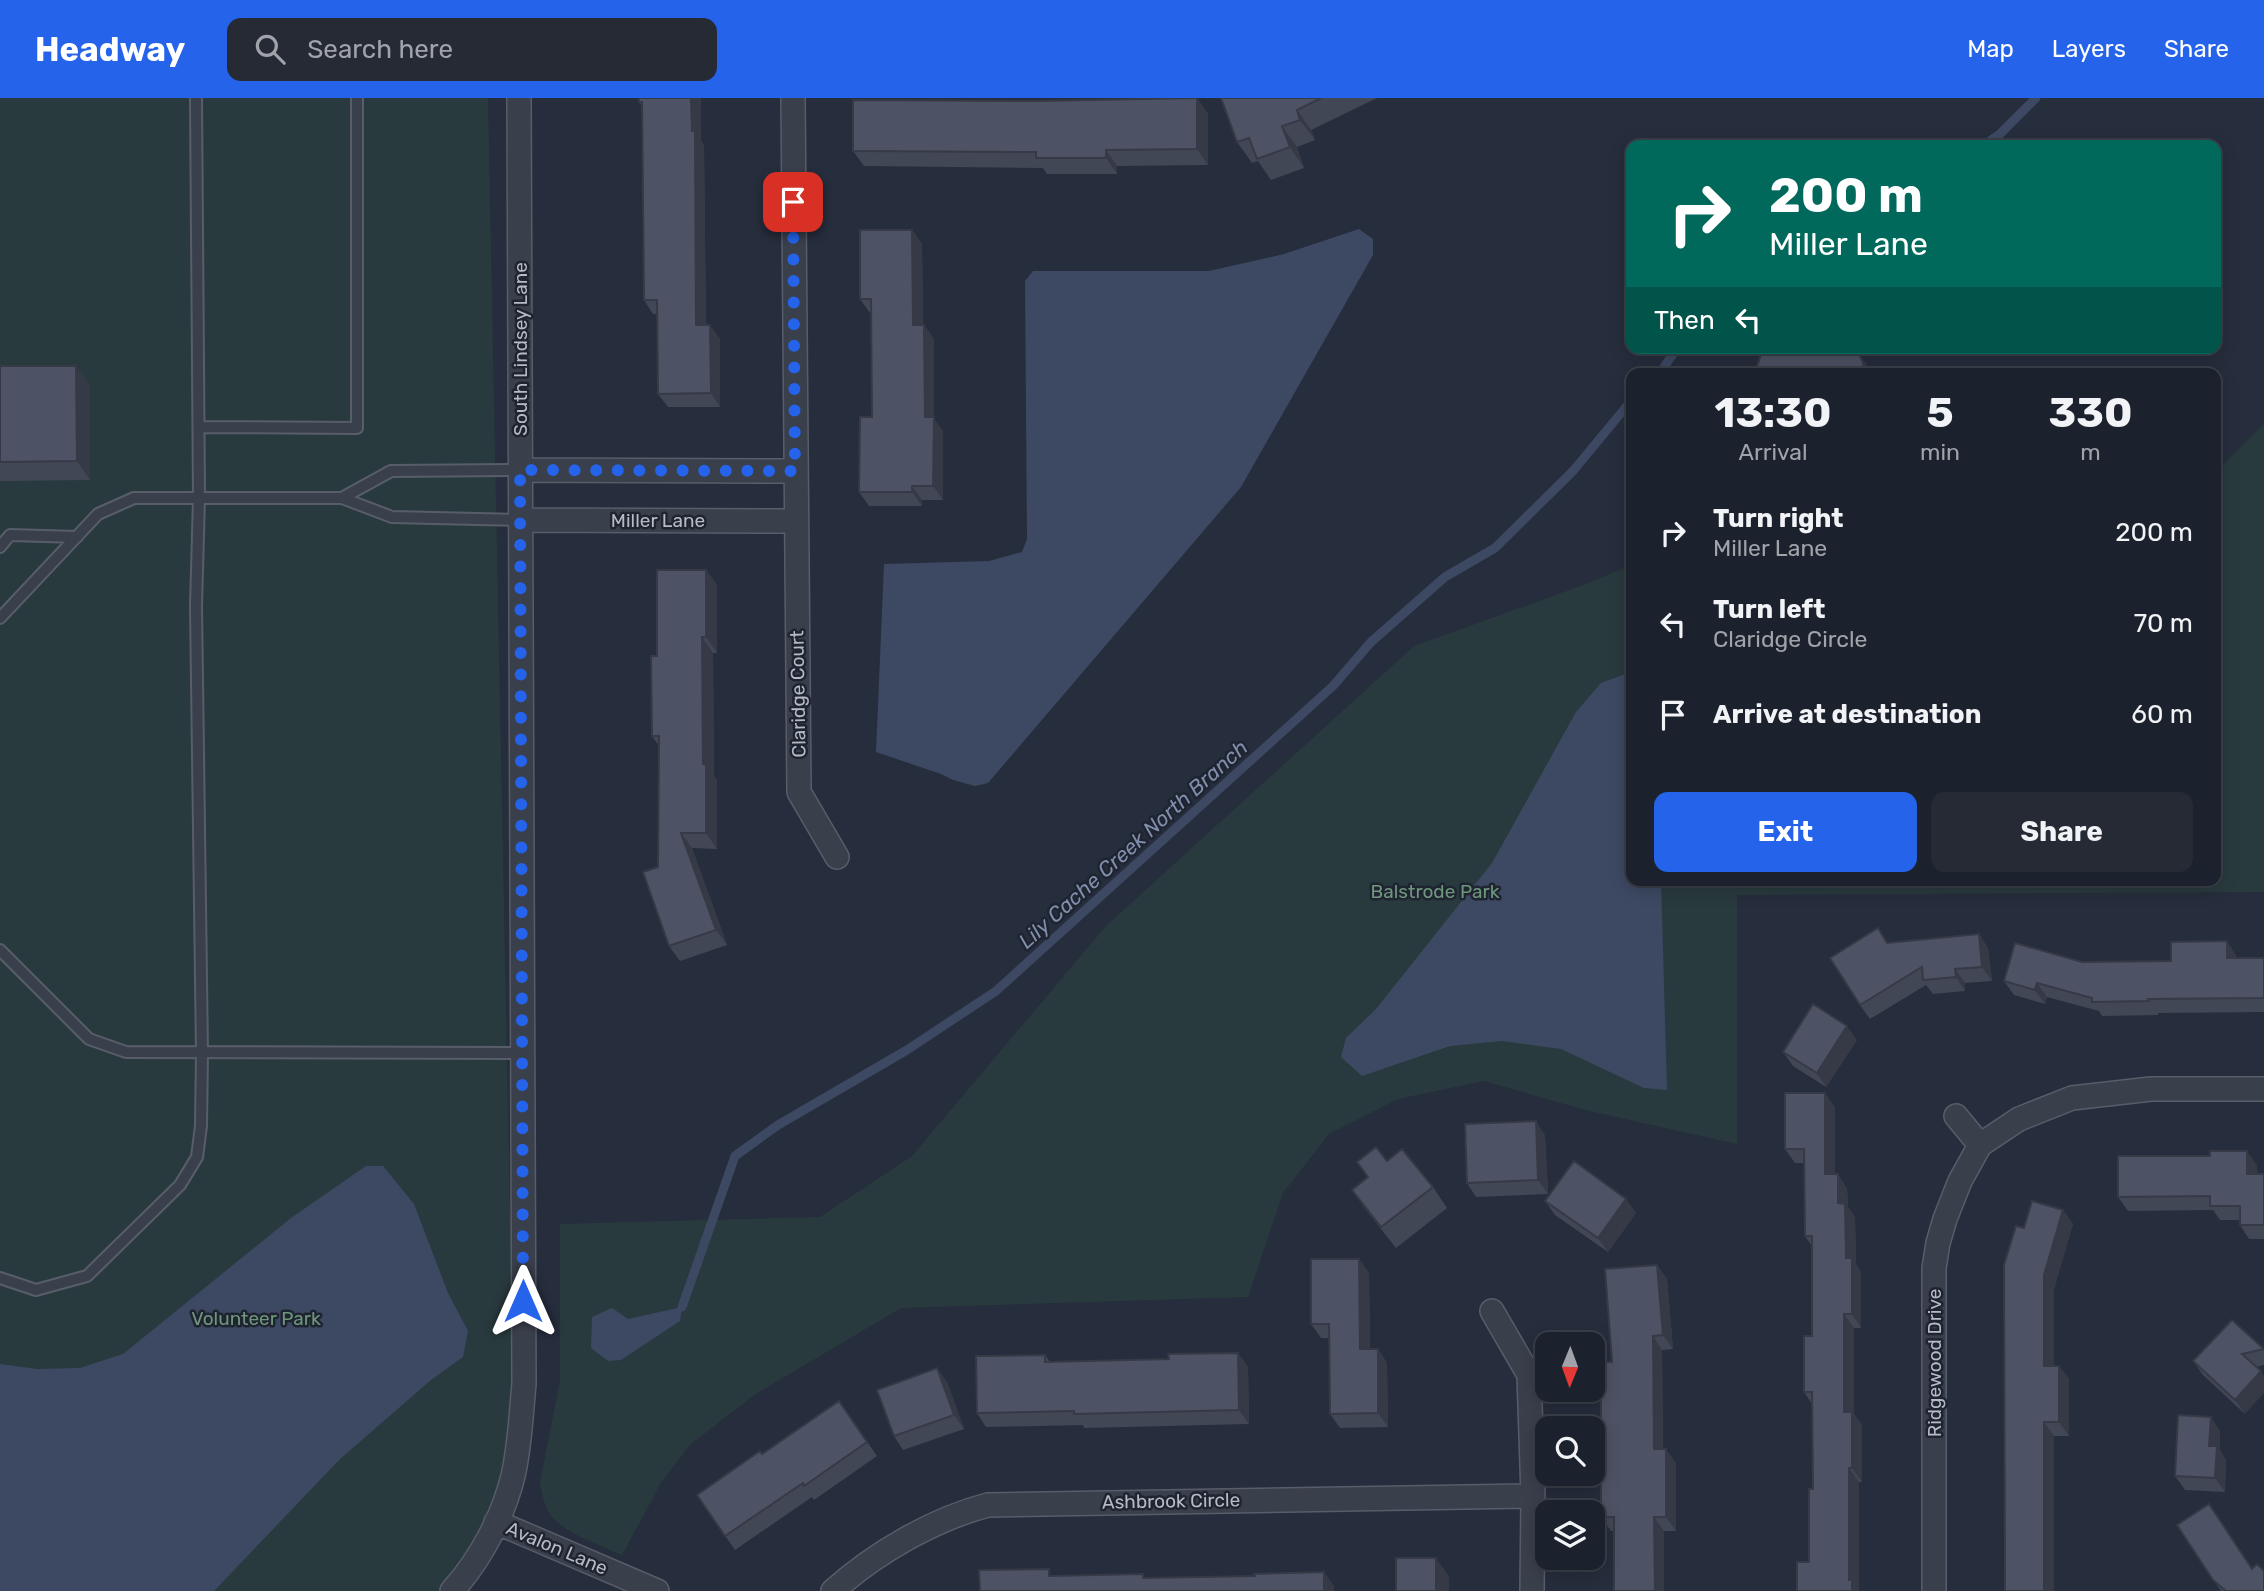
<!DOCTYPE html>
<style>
:root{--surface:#1c222d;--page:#252a35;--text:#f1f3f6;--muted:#a0a4aa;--line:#3a3f49;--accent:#2563eb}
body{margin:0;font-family:Rubik,sans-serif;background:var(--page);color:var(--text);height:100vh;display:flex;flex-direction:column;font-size:26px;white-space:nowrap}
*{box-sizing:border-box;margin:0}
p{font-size:23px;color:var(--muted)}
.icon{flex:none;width:38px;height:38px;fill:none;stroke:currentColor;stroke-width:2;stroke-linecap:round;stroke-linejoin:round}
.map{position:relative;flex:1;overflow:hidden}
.drawer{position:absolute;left:1626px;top:270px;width:595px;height:518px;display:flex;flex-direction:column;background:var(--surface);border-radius:14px;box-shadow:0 4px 18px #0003,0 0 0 2px var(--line)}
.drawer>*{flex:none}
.hud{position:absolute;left:1626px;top:42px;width:595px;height:214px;border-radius:14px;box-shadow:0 4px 18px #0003,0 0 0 2px var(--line);background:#00695c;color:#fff;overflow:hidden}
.needle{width:46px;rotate:181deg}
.tools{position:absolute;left:1535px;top:1234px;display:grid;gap:14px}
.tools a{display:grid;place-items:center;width:70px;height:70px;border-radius:14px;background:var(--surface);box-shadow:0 4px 18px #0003,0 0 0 2px var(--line);font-size:35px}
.pin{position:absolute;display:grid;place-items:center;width:60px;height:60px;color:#fff;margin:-30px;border-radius:14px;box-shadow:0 4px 10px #0006}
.me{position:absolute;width:77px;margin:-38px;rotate:0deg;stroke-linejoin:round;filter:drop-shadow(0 0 5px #0008)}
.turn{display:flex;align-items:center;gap:24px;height:147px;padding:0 28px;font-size:32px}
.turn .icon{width:91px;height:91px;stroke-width:2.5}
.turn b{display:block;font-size:49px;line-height:60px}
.then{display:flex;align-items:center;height:66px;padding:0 28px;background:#0003;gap:14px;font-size:26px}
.eta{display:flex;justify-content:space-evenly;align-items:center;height:119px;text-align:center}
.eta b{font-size:42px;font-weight:700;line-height:49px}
.primary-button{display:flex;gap:14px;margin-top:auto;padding:14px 28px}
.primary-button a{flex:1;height:80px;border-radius:14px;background:var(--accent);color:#fff;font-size:28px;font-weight:700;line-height:80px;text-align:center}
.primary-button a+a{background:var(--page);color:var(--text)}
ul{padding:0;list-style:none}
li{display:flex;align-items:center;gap:21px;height:91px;padding:0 28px}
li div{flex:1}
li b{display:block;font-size:26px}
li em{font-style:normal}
header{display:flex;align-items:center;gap:42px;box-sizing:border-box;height:98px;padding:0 35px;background:var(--accent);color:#fff}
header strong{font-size:33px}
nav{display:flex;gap:38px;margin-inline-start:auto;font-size:24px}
.search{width:490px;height:63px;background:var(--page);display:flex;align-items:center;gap:18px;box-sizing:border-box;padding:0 24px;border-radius:14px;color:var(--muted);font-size:26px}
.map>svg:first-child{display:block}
.green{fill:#293a3e}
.water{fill:#3d4963}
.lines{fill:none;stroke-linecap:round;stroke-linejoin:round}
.stream{stroke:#3d4963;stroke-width:9}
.service-casing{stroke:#585d6a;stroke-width:14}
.minor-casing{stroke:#585d6a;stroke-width:26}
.service{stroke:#3a3f4c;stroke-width:10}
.minor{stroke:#3a3f4c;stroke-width:23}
.wall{fill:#424756}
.shaded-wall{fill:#363a46}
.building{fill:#4d5364;stroke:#363a46;stroke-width:2}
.route{stroke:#2563eb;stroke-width:12;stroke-dasharray:0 21.6}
.labels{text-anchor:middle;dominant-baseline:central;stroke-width:5;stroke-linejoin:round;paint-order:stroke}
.street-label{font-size:19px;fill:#b6bac7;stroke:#1f2431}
.park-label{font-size:19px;fill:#6f967d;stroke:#1f2431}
.water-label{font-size:21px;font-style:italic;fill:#808eac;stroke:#1f2431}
</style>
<header>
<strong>Headway</strong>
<div class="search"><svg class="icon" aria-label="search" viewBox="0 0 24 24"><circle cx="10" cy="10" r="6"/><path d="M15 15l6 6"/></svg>Search here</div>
<nav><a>Map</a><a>Layers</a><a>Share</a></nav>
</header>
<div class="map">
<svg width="2264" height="1493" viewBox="0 0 2264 1493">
<rect width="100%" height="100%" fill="#262d3c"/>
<path class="green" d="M 0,0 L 488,0 L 515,1367 L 450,1493 L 0,1493 Z
M 2264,326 L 2264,794 L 1737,797 L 1737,1046 L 1585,1012 L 1484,983 L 1398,1001 L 1329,1036 L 1283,1095 L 1248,1199 L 901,1210 L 754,1297 L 690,1347 L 661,1385 L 622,1457 C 602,1448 563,1435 550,1416 C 544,1407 542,1396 540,1385 L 560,1282 L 560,1126 L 820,1119 L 912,1058 L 1106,828 L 1414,548 L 1589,485 L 1631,467 L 1631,782 L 2216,782 L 2216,374 Z"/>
<path class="water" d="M 1359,131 L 1373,141 L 1373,157 L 1241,389 L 988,685 L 975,688 L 953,682 L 941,676 L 876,654 L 884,466 L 989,463 L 1022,454 L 1027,441 L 1025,183 L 1033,173 L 1209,173 L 1284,156 Z
M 1631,574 L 1631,782 L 1661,782 L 1667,992 L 1644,990 L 1561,951 L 1502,943 L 1450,948 L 1362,978 L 1341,959 L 1346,940 L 1376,911 L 1492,765 L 1576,614 L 1601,585 Z
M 366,1068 L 383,1068 L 414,1106 L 448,1195 L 468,1233 L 463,1259 L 431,1282 L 340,1361 L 214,1493 L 0,1493 L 0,1266 L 37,1271 L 80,1270 L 123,1256 L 291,1120 Z
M 682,1209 L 680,1223 L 621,1262 L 608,1263 L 591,1250 L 592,1219 L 612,1210 L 628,1221 Z"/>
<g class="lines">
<path class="stream" d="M 1984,47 L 2000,36 L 2036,0
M 1660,275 L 1677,250
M 682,1209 L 735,1058 L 778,1027 L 907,952 L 996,893 L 1333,588 L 1371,544 L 1445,479 L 1495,450 L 1573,373 L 1631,303"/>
<g class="service-casing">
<path id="service" d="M 199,329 L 357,330 L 357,0
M 342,400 L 391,373 L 520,372
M 0,449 L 10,437 L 77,439
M 0,520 L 98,416 L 134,400 L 342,400 L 392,419 L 521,422
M 0,852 L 89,941 L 126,954 L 522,955
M 0,1180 L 36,1192 L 87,1178 L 180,1087 L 197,1059 L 201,1028 L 202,955 L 196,508 L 199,400 L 196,0"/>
</g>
<g class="minor-casing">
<path id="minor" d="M 793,0 L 799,694 L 837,759
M 520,372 L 795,373
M 521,422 L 796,423
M 1956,1018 L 1980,1047
M 1492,1213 L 1529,1277 L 1533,1398 L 1532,1493
M 496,1424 L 657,1493
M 452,1493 C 480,1462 503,1419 513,1378 C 520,1348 521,1316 524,1286 L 519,0
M 833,1493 C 875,1455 934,1421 988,1407 L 1533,1398
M 1934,1493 L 1934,1170 L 1938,1145 L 1945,1121 L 1960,1083 L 1980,1047 L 2019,1021 L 2072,1000 L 2151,991 L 2264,991"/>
</g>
<use href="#service" class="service"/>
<use href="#minor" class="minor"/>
</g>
<path class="wall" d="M 639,0 L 701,43 L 704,47 L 706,227 L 720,241 L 720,309 L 668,309 L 658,296 L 657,216 L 653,216 L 644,202 L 642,8 L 639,4 Z
M 1197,0 L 1208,16 L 1208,67 L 1117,68 L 1117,76 L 1047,76 L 1043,70 L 864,68 L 853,53 L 1036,3 Z
M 1221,0 L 1377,0 L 1311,32 L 1315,42 L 1297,49 L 1304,70 L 1271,82 L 1258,63 L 1252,65 L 1237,44 Z
M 912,132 L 922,146 L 923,227 L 924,227 L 934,241 L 934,321 L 943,333 L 943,402 L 922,402 L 922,408 L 869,408 L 859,394 L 872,319 L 871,215 L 870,215 L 860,201 Z
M 0,268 L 90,287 L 90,382 L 0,383 Z
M 706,472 L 717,487 L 717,555 L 713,555 L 714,678 L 717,682 L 717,751 L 692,750 L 727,847 L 680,863 L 669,848 L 658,769 L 659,648 L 652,638 L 657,558 Z
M 1979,836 L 1988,850 L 1992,883 L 1965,885 L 1965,893 L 1933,896 L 1926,887 L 1870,921 L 1860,907 L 1888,845 Z
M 2236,857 L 2236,860 L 2264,860 L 2264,914 L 2158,915 L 2158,917 L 2102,918 L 2099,913 L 2047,899 L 2045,906 L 2014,897 L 2004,883 L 2082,864 L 2171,863 Z
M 1857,942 L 1826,989 L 1793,968 L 1783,954 Z
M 1835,1009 L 1835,1076 L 1847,1090 L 1848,1109 L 1855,1119 L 1856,1166 L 1861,1174 L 1861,1230 L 1854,1230 L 1854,1316 L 1862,1327 L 1862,1384 L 1859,1384 L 1859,1493 L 1809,1464 L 1813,1391 L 1812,1306 L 1804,1294 L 1812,1238 L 1812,1148 L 1805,1138 L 1804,1065 L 1795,1065 L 1785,1051 Z
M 1545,1037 L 1548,1096 L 1476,1099 L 1467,1085 Z
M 1387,1063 L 1433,1089 L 1447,1110 L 1396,1150 L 1366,1112 L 1352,1092 L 1368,1079 L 1357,1064 Z
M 2257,1067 L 2257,1076 L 2264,1076 L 2264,1141 L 2249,1141 L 2240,1127 L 2240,1122 L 2220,1122 L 2213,1112 L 2128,1113 L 2118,1099 Z
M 1626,1101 L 1636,1115 L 1608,1154 L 1555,1117 L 1545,1103 Z
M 2063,1112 L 2073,1126 L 2054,1191 L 2054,1268 L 2059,1268 L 2069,1281 L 2069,1338 L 2054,1338 L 2054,1493 L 2005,1493 L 2024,1130 Z
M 1657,1167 L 1667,1181 L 1673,1251 L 1662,1252 L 1663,1351 L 1676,1365 L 1676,1433 L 1611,1433 L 1601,1419 L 1605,1281 Z
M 1369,1174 L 1370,1251 L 1378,1251 L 1387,1265 L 1388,1329 L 1340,1330 L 1330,1316 L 1329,1240 L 1321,1240 L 1311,1226 Z
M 2264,1251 L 2264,1267 L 2256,1269 L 2245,1316 L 2203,1277 L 2193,1263 Z
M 1238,1255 L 1248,1269 L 1249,1326 L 1084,1330 L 1083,1327 L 986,1329 L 977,1315 L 1045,1257 L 1050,1264 L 1169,1261 Z
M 947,1284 L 964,1331 L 903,1352 L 894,1338 Z
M 839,1303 L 877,1358 L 814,1402 L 812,1399 L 735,1452 L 697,1397 L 762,1356 Z
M 2220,1333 L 2220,1352 L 2226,1362 L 2225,1394 L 2185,1392 L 2175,1378 Z
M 2177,1427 L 2253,1470 L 2264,1493 L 2221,1493 Z"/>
<path class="shaded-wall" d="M 691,0 L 701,0 L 701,43 L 704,47 L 706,241 L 696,227 Z
M 1197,0 L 1208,16 L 1208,67 L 1197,51 Z
M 1297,12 L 1311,32 L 1315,42 L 1300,22 Z
M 1282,28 L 1297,49 L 1304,70 L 1290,49 Z
M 1106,52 L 1117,68 L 1117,76 L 1106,60 Z
M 912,132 L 922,146 L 923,241 L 913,227 Z
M 710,227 L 720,241 L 720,309 L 711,295 Z
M 924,227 L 934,241 L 934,321 L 943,333 L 943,402 L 933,388 L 925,319 Z
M 1855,250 L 1861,258 L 1872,275 L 1863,275 Z
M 76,268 L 90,287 L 90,382 L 77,363 Z
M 912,388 L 922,402 L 922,408 L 912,394 Z
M 706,472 L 717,487 L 717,555 L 706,539 Z
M 702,539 L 713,555 L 714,678 L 717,682 L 717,751 L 706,735 L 703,666 Z
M 681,735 L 692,750 L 727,847 L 716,832 Z
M 1979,836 L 1988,850 L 1992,883 L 1982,869 Z
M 2227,843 L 2236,857 L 2236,874 L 2227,860 Z
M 1955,871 L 1965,885 L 1965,893 L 1956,879 Z
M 2037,885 L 2047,899 L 2045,906 L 2035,892 Z
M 1847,928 L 1857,942 L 1826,989 L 1817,975 Z
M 1825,995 L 1835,1009 L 1835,1090 L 1825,1076 Z
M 1536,1023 L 1545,1037 L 1548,1096 L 1538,1082 Z
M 2247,1053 L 2257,1067 L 2257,1090 L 2247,1076 Z
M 1838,1076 L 1847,1090 L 1848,1109 L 1855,1119 L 1856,1166 L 1861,1174 L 1861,1230 L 1852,1216 L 1846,1160 L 1838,1105 Z
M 1626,1101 L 1636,1115 L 1608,1154 L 1598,1140 Z
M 2063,1112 L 2073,1126 L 2054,1191 L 2054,1282 L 2044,1268 L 2044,1177 Z
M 1359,1161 L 1369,1174 L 1370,1265 L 1360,1251 Z
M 1657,1167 L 1667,1181 L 1673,1251 L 1663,1237 Z
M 1844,1216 L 1854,1230 L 1854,1316 L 1862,1327 L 1862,1384 L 1852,1370 L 1844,1314 Z
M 1653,1238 L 1662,1252 L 1663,1365 L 1654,1351 Z
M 1378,1251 L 1387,1265 L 1388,1329 L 1378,1315 Z
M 1238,1255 L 1248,1269 L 1249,1326 L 1239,1312 Z
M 2059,1268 L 2069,1281 L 2069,1338 L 2059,1324 Z
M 937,1270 L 947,1284 L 964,1331 L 954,1317 Z
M 2261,1273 L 2264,1278 L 2264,1295 L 2245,1316 L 2235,1302 Z
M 2211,1319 L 2220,1333 L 2220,1352 L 2226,1362 L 2225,1394 L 2215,1380 L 2209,1348 Z
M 2044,1324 L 2054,1338 L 2054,1493 L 2044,1493 Z
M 1666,1351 L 1676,1365 L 1676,1433 L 1666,1419 Z
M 1849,1370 L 1859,1384 L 1859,1493 L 1852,1493 L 1849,1482 Z
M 1654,1419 L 1664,1433 L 1664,1493 L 1655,1493 Z
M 1436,1460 L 1449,1478 L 1449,1493 L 1436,1493 Z
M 1324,1474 L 1334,1488 L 1334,1493 L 1324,1493 Z"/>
<path class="building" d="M 639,0 L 691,0 L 692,33 L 695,33 L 696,227 L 710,227 L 711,295 L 658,296 L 657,202 L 644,202 L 642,4 L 639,4 Z
M 1197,0 L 1197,51 L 1106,52 L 1106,60 L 1036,60 L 1036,54 L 853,53 L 853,2 L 1036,3 Z
M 1221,0 L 1321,0 L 1297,12 L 1300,22 L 1282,28 L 1290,49 L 1257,61 L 1249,40 L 1237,44 Z
M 860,132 L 912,132 L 913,227 L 924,227 L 925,319 L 934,319 L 933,388 L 912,388 L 912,394 L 859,394 L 860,319 L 872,319 L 871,201 L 860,201 Z
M 1763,250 L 1855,250 L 1863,264 L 1863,275 L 1755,275 Z
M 0,268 L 76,268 L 77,363 L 0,364 Z
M 657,472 L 706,472 L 706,539 L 702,539 L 703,666 L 706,666 L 706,735 L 681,735 L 716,832 L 669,848 L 643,774 L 658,769 L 659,638 L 652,638 L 651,558 L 657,558 Z
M 1878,830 L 1887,845 L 1979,836 L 1982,869 L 1955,871 L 1956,879 L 1923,882 L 1922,869 L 1860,907 L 1830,860 Z
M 2227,843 L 2227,860 L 2264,860 L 2264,900 L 2148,901 L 2149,903 L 2092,904 L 2092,900 L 2037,885 L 2035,892 L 2004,883 L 2015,845 L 2082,864 L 2171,863 L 2171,844 Z
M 1813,906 L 1847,928 L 1817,975 L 1783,954 Z
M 1785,995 L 1825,995 L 1825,1076 L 1838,1076 L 1838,1105 L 1845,1106 L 1846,1160 L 1852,1160 L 1852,1216 L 1844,1216 L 1844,1314 L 1852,1314 L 1852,1370 L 1849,1370 L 1849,1482 L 1852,1482 L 1852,1493 L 1797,1493 L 1797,1464 L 1809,1464 L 1809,1391 L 1813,1391 L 1812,1294 L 1804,1294 L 1804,1238 L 1812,1238 L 1812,1138 L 1805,1138 L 1804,1051 L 1785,1051 Z
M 1536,1023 L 1538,1082 L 1467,1085 L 1465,1026 Z
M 1376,1049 L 1387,1063 L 1402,1051 L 1433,1089 L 1381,1129 L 1352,1092 L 1368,1079 L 1357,1064 Z
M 2210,1053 L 2247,1053 L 2247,1076 L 2264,1076 L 2264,1127 L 2240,1127 L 2240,1108 L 2210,1108 L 2210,1098 L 2118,1099 L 2118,1058 L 2210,1058 Z
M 1574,1063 L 1626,1101 L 1598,1140 L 1545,1103 Z
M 2032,1103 L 2063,1112 L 2044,1177 L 2044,1268 L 2059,1268 L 2059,1324 L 2044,1324 L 2044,1493 L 2005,1493 L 2004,1167 L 2016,1128 L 2024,1130 Z
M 1311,1161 L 1359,1161 L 1360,1251 L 1378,1251 L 1378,1315 L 1330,1316 L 1329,1226 L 1311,1226 Z
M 1657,1167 L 1663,1237 L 1653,1238 L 1654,1351 L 1666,1351 L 1666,1419 L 1654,1419 L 1655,1493 L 1614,1493 L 1614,1419 L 1601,1419 L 1601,1281 L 1605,1281 L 1605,1264 L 1612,1264 L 1605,1171 Z
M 2232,1222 L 2264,1251 L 2242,1256 L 2261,1273 L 2235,1302 L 2193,1263 Z
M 1238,1255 L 1239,1312 L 1074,1316 L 1074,1313 L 977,1315 L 976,1258 L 1045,1257 L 1045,1264 L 1169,1261 L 1168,1256 Z
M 937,1270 L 954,1317 L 894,1338 L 877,1292 Z
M 839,1303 L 867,1344 L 804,1388 L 803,1385 L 725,1438 L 697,1397 L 760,1353 L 762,1356 Z
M 2178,1317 L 2211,1319 L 2209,1348 L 2217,1348 L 2215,1380 L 2175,1378 Z
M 2209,1406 L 2252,1471 L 2257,1466 L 2264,1473 L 2264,1493 L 2226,1493 L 2213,1482 L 2177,1427 Z
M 1396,1460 L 1436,1460 L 1436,1493 L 1396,1493 Z
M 1049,1471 L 1049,1478 L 1143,1476 L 1143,1480 L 1255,1478 L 1254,1476 L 1324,1474 L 1324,1493 L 980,1493 L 979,1472 Z"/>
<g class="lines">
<path class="route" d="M 523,1203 L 520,372 L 795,373 L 793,104"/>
</g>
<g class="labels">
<g class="street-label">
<text transform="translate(520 251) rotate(-90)">South Lindsey Lane</text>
<text x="658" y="422">Miller Lane</text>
<text transform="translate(798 596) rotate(-91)">Claridge Court</text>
<text transform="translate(1934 1265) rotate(-90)">Ridgewood Drive</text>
<text transform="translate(1171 1403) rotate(-1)">Ashbrook Circle</text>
<text transform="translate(557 1450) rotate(23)">Avalon Lane</text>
</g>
<g class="park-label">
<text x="1435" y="793">Balstrode Park</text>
<text x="256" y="1220">Volunteer Park</text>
</g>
<g class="water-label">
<text transform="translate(1133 746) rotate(-42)">Lily Cache Creek North Branch</text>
</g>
</g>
</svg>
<div class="tools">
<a><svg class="needle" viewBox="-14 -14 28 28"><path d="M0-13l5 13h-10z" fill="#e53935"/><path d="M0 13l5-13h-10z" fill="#a0a4aa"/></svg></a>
<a><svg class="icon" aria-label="search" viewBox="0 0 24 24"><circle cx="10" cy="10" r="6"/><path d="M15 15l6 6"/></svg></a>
<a><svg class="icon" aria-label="layers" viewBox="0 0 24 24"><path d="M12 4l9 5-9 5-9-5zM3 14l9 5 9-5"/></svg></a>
</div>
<div class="pin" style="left:793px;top:104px;background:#d93025"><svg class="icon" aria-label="arrive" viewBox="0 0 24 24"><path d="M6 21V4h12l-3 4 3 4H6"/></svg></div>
<svg class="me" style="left:523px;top:1203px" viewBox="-20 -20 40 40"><path d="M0-17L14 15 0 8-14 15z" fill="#2563eb" stroke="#fff" stroke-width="4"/></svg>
<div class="hud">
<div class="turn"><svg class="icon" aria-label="right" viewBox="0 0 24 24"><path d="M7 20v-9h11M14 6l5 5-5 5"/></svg><div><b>200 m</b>Miller Lane</div></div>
<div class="then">Then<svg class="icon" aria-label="left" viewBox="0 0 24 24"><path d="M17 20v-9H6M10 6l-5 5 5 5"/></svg></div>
</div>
<section class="drawer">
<div class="eta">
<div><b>13:30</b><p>Arrival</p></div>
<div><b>5</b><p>min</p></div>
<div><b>330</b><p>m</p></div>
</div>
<ul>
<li><svg class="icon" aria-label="right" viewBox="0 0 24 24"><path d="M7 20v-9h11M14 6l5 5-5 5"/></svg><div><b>Turn right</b><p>Miller Lane</p></div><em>200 m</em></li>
<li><svg class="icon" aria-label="left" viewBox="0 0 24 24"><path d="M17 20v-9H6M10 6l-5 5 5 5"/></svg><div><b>Turn left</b><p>Claridge Circle</p></div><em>70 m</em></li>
<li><svg class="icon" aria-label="arrive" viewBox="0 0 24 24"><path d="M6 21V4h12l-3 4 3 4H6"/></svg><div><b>Arrive at destination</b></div><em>60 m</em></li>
</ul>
<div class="primary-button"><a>Exit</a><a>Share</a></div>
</section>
</div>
